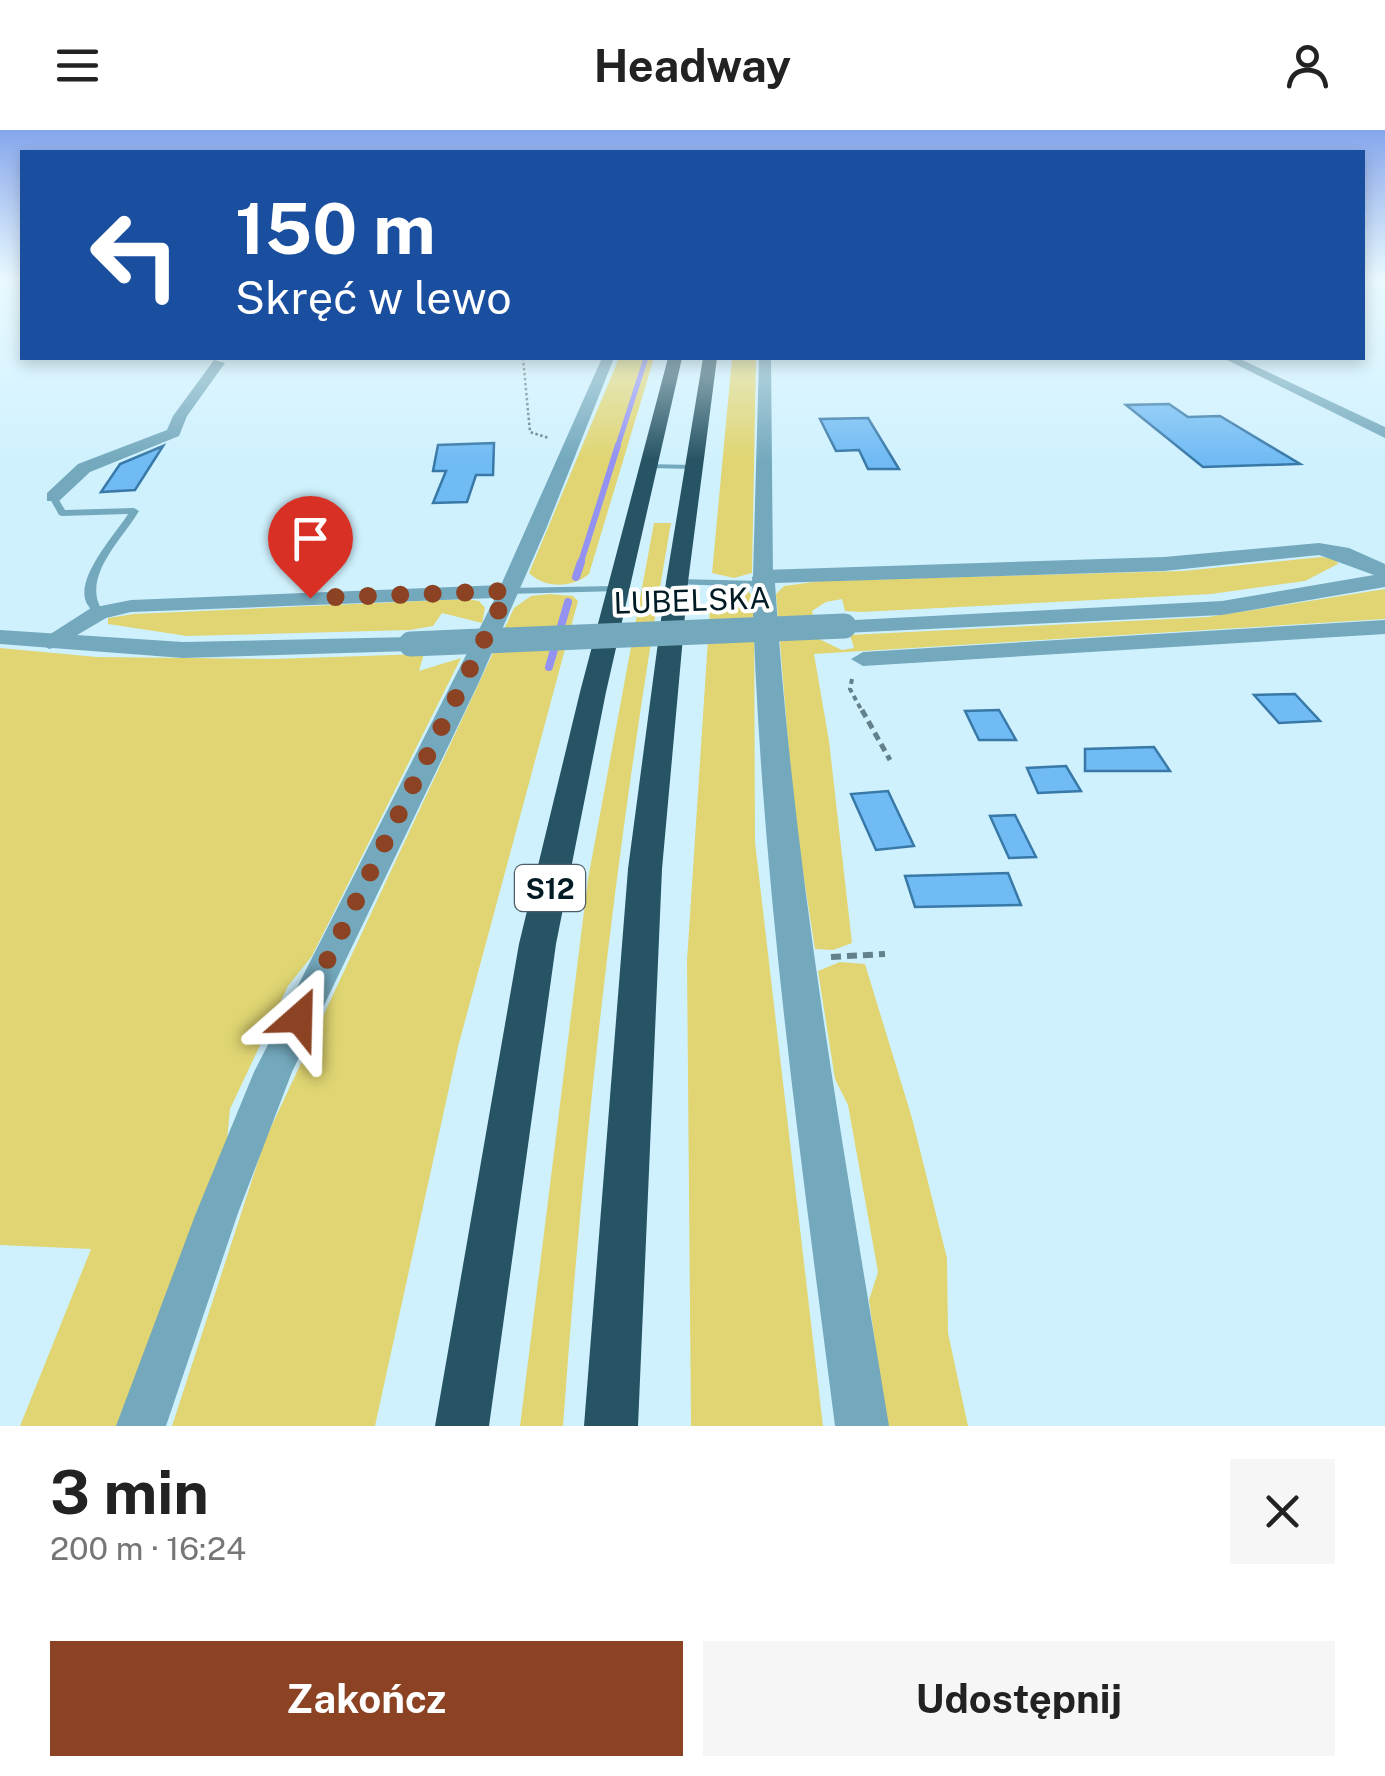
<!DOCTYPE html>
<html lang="pl">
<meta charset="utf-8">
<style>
:root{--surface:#fff;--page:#f6f6f6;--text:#222;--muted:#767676;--accent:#8b4324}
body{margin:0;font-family:"Public Sans",sans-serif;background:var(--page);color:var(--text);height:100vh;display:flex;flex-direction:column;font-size:38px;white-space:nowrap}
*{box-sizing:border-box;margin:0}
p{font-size:32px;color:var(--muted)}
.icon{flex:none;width:55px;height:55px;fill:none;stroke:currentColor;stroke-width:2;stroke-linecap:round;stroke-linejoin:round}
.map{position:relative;height:1296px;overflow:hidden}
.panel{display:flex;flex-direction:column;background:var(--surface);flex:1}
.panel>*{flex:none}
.guide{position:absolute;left:20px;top:20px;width:1345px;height:210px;border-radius:0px;box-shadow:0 5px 15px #0003;background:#1a4fa0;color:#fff;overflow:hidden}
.pin{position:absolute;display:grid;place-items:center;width:85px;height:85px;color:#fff;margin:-102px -42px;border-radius:50% 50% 50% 0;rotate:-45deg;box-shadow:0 0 10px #0007}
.pin .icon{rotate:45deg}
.me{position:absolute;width:110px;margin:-55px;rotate:25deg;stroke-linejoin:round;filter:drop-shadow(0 0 8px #0008)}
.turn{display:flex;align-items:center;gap:35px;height:210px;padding:0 50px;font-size:45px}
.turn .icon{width:130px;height:130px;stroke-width:2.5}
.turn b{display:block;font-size:70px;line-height:85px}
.round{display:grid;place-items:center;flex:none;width:105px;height:105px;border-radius:0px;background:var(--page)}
.overview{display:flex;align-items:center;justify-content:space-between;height:170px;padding:0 50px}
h1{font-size:60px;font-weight:700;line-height:75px}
.button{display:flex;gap:20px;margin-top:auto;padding:20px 50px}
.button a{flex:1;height:115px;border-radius:0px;background:var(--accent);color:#fff;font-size:40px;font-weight:700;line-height:115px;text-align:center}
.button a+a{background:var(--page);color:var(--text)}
header{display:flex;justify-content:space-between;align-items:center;height:130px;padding:0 50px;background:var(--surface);font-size:45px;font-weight:700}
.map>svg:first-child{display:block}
.green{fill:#e0d572}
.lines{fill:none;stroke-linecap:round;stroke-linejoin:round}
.stream-far2{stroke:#9392f2;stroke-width:5}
.stream-far1{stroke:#9392f2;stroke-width:6}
.stream{stroke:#9392f2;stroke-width:8}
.building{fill:#70bbf4;stroke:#3879a8;stroke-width:2.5}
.path-far3{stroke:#63818c;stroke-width:2.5;stroke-dasharray:2.5 2.5;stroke-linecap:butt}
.path-far2{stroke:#63818c;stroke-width:4;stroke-dasharray:5 4;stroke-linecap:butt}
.path-far1{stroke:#63818c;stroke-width:5;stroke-dasharray:8 5;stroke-linecap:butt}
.path{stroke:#63818c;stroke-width:6;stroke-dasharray:10 6;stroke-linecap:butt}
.service{fill:#74a9bd;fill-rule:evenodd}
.minor{fill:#74a9bd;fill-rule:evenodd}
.tertiary{fill:#74a9bd;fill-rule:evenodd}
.motorway{fill:#275464;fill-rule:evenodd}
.tertiary-bridge{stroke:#74a9bd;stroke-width:25}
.route{stroke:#8b4324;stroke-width:18;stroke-dasharray:0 32.4}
.labels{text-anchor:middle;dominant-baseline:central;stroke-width:8;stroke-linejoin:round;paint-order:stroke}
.shield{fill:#fff;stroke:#4c5f66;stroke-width:2.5}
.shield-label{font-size:28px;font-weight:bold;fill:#001b24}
.street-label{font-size:30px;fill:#001b24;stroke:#fff}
</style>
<header><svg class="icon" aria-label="menu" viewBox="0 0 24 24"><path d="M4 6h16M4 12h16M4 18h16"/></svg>Headway<svg class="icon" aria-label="person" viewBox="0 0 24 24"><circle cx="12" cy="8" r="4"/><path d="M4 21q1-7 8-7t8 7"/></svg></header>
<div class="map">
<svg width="1385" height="1296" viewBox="0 0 1385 1296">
<rect width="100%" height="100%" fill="#cff1fe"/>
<path class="green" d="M 619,228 L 654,228 L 589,444 C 572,458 546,459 529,443 Z
M 732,228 L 756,228 L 752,443 L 734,448 L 712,443 Z
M 654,393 L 671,393 C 618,695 585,990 563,1296 L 520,1296 L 588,749 Z
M 1322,427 L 1336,430 L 1338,434 L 1305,451 L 1211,464 L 861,482 L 845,481 L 842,469 L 826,472 L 812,481 L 819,509 L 842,520 L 854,518 L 850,505 L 1208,487 L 1385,459 L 1385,489 L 814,524 L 829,611 L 852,813 L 833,820 L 815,819 L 794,684 L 776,464 L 784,456 L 821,451 L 1183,441 Z
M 731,458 L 747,460 L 754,468 L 755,712 L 823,1296 L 691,1296 L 687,831 L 710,478 L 715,461 Z
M 550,464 L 573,466 L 578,471 L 458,917 L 375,1296 L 172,1296 L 265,1010 L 514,478 L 531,466 Z
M 466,469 L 479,471 L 485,478 L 482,493 L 442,483 L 433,496 L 410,500 L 187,506 L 108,494 L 108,488 L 134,484 Z
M 0,518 L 97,527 L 272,529 L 424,524 L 419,541 L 461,528 L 312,826 L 288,856 L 230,979 L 227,1010 L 118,1296 L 20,1296 L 91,1119 L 0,1115 Z
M 840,832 L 865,834 L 912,988 L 947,1128 L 948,1203 L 968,1296 L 887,1296 L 869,1170 L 878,1142 L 848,975 L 835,949 L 818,841 Z"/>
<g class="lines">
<path class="stream-far2" d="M 617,318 L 646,228"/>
<path class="stream-far1" d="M 580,435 L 618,315"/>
<path class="stream" d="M 576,447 L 581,432
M 549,537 L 568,472"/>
</g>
<path class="building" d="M 1169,274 L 1188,287 L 1220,286 L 1300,334 L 1203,337 L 1126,275 Z
M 868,288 L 899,339 L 868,339 L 859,320 L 836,321 L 820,289 Z
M 494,313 L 493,345 L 476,345 L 467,372 L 433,373 L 446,341 L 433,341 L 438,315 Z
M 163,316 L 135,360 L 101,362 L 120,334 Z
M 1295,564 L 1320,591 L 1279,593 L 1254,565 Z
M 999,580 L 1016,610 L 979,610 L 965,581 Z
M 1154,617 L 1170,641 L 1085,641 L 1085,619 Z
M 1066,636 L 1081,661 L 1038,663 L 1027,638 Z
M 888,661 L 914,716 L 876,720 L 851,664 Z
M 1015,685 L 1036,727 L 1009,728 L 990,686 Z
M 1008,743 L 1021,775 L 915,777 L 905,746 Z"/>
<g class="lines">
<path class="path-far3" d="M 523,228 L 530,302 L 549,308"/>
<path class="path-far2" d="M 852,549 L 850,559 L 863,583"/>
<path class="path-far1" d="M 862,580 L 890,630"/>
<path class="path" d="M 831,827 L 885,824"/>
<path class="service" d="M 645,334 L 695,335 L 699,337 L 695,339 L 648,338 L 644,336 Z
M 50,365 L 56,365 L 65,380 L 134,378 L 139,381 C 121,411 79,449 104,483 L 103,485 L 95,485 C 94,484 86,473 86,472 C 76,446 115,405 128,384 L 62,386 L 59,385 L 49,367 Z
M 677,449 L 763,451 L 768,454 L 763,457 L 673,454 L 673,450 Z
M 615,456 L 620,459 L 619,461 L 508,464 L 503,461 L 508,458 Z"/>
<path class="minor" d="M 602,228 L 614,228 L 546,399 L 479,552 L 292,942 L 238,1083 L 166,1296 L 116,1296 L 196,1083 L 254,942 L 495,468 L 131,482 L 106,488 L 57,517 L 49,519 L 38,512 L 91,478 L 131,470 L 501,455 Z
M 759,228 L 771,228 L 773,447 L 763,453 L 753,447 Z
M 1223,228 L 1238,228 L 1385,297 L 1385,308 Z
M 214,230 L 225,233 L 187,286 L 179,306 L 90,342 L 59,371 L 47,371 L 47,363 L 78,334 L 167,300 L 173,286 Z
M 1385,490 L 1385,504 L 863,536 L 851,529 L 863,522 Z"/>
<path class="tertiary" d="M 1319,413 L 1349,418 L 1385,434 L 1385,457 L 1222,485 L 844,503 L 835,501 L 832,496 L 835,491 L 1222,471 L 1374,445 L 1319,425 L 1164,441 L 775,453 C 793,737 843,1016 889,1296 L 835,1296 C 799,1013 759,732 752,447 L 763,440 L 1164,427 Z
M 0,500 L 183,512 L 411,507 L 423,514 L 411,521 L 183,528 L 0,514 Z"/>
<path class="motorway" d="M 668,228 L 682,228 L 606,562 L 556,814 L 489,1296 L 435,1296 L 519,814 L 580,562 Z
M 703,228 L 717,228 L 688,452 L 662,739 L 638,1296 L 584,1296 L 628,739 L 666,452 Z"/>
<path class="tertiary-bridge" d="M 411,514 L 844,496"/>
</g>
<linearGradient id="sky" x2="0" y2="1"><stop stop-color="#86a6ec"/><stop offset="0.45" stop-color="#e9f9ff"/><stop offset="1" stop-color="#e9f9ff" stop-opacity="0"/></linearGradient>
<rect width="1385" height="330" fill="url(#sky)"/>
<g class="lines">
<path class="route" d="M 299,888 L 508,461 L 310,468"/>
</g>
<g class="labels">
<rect class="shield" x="515" y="735" width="70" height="46" rx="8"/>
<g class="shield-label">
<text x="550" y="758">S12</text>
</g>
<g class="street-label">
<text transform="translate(692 470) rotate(-2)">LUBELSKA</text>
</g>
</g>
</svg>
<div class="pin" style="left:310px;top:468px;background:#d93025"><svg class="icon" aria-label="arrive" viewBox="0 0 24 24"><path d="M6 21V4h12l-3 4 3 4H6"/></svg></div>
<svg class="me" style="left:299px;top:888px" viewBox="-20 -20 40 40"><path d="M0-17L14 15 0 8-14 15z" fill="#8b4324" stroke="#fff" stroke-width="4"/></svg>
<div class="guide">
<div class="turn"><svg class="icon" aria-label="left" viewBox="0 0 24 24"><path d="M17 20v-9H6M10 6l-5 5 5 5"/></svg><div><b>150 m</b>Skręć w lewo</div></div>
</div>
</div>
<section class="panel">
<div class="overview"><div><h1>3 min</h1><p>200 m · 16:24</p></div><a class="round"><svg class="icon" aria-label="close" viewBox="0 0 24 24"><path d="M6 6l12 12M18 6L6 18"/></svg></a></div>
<div class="button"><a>Zakończ</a><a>Udostępnij</a></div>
</section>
